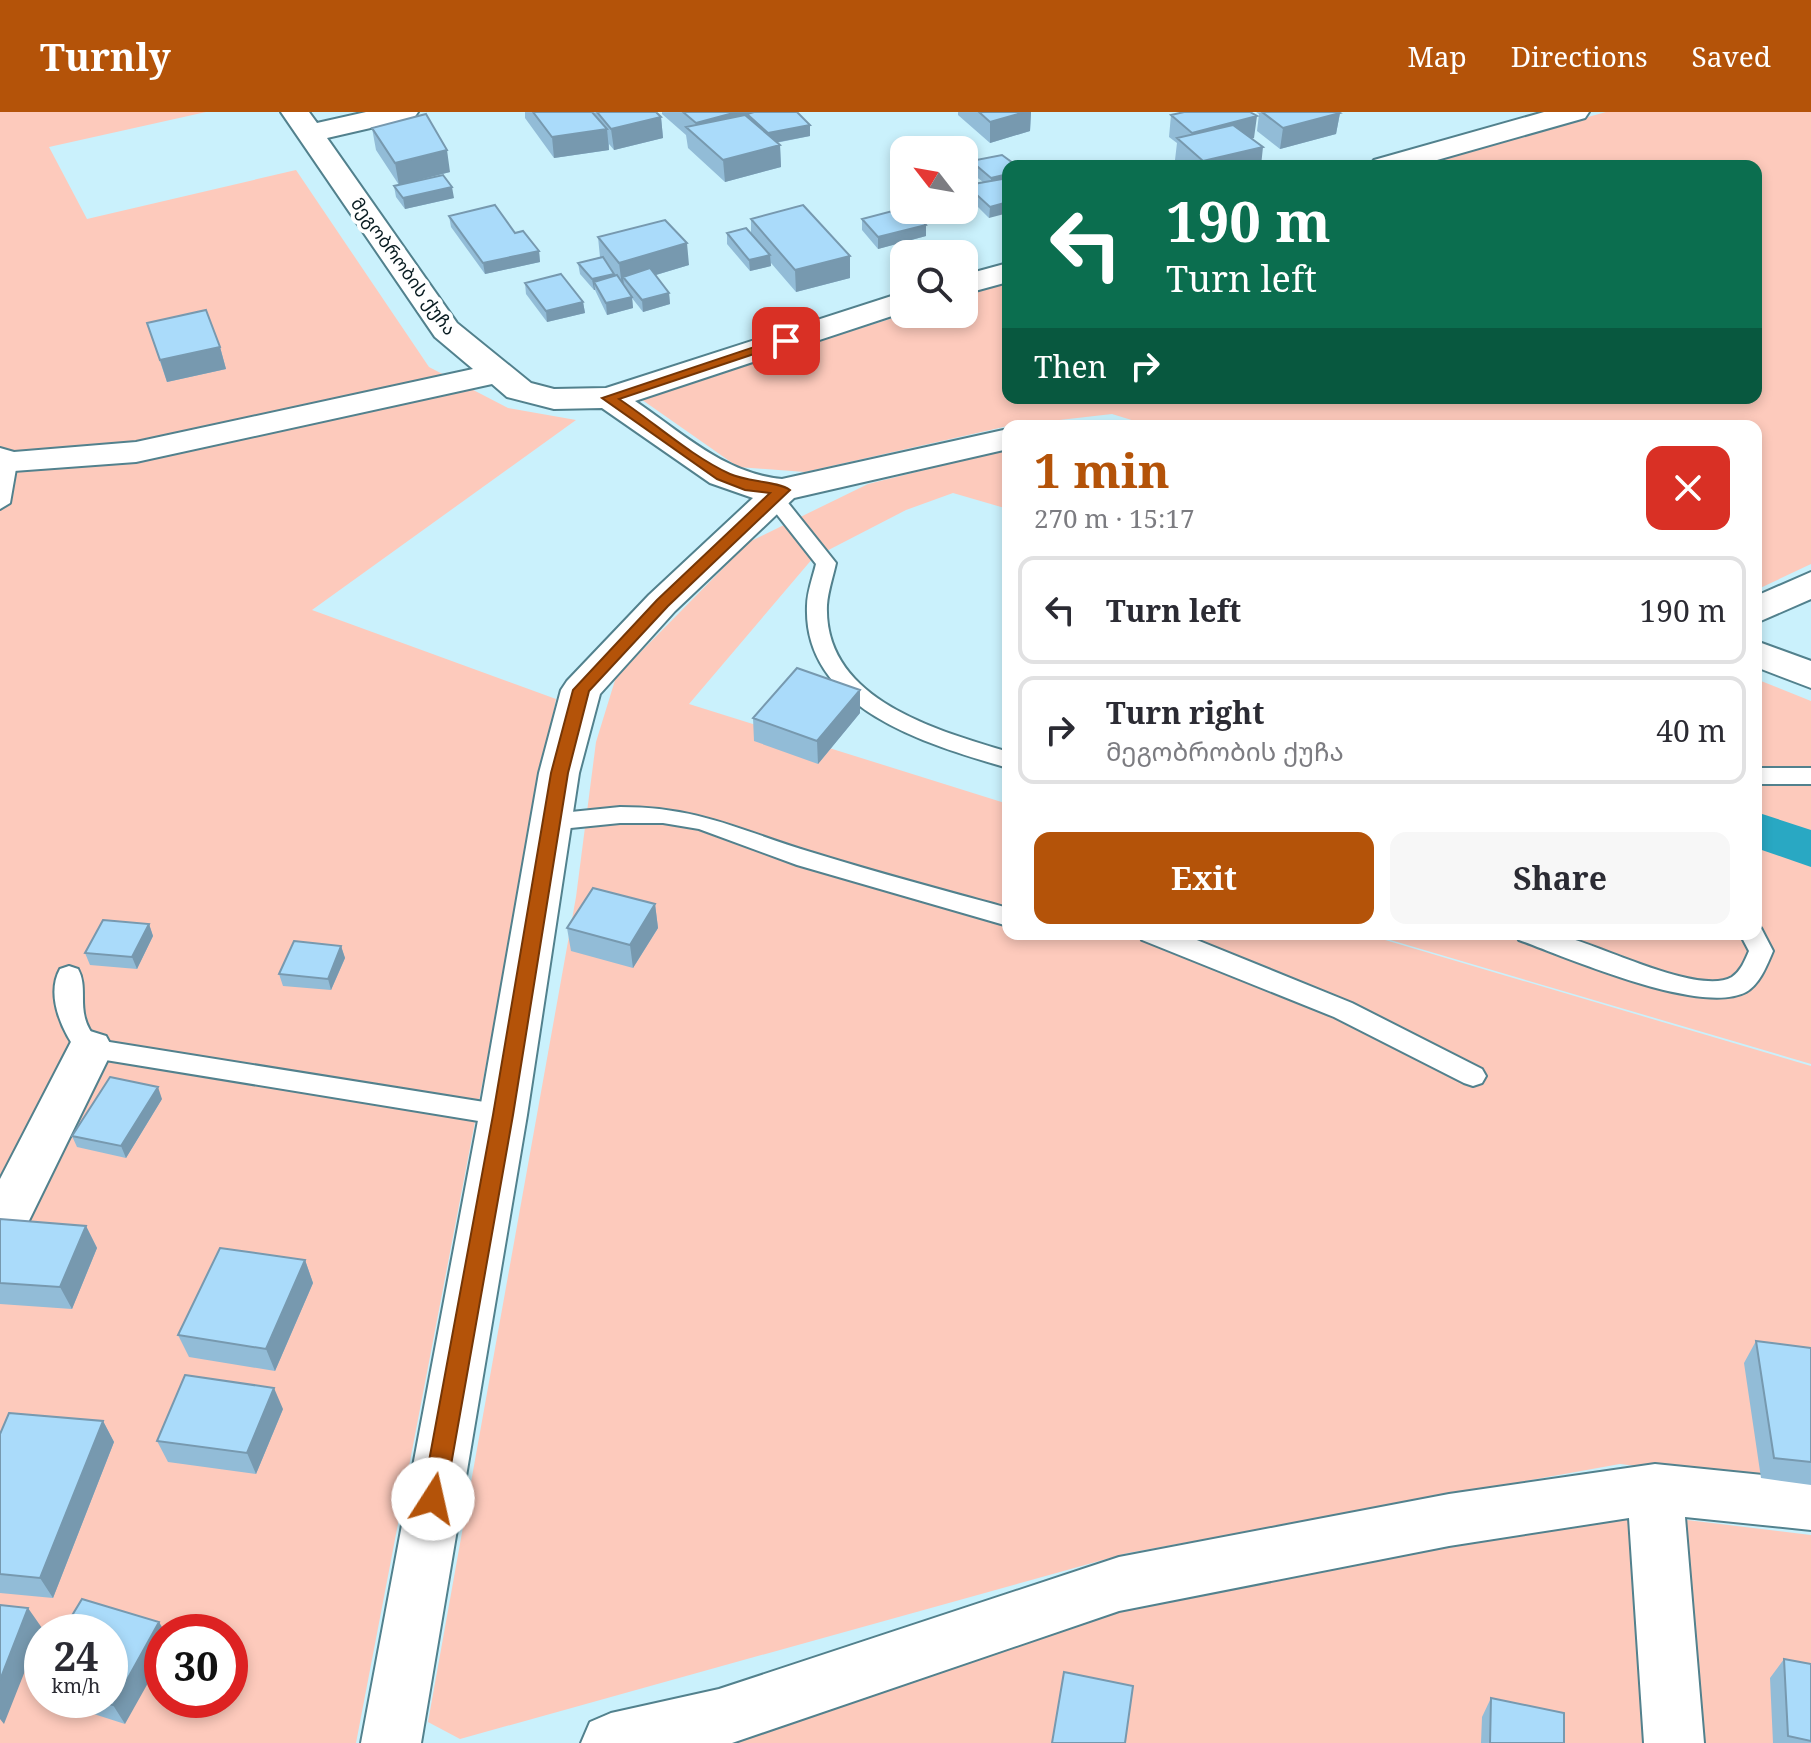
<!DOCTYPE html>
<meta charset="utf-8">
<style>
:root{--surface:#fff;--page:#f7f7f7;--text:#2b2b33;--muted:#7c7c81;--line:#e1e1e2;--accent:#b45309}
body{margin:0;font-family:"Noto Serif","Noto Sans Georgian",serif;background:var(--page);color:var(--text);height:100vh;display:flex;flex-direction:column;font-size:30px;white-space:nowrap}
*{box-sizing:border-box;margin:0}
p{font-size:26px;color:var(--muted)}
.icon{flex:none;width:44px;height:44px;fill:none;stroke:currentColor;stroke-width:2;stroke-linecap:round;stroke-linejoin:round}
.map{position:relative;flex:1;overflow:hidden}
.sheet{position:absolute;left:1002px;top:308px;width:760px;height:520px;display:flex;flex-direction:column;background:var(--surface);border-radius:16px;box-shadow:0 4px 12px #0003}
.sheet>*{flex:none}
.hud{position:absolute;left:1002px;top:48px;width:760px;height:244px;border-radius:16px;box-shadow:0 4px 12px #0003;background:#0b6e4f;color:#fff;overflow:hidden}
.needle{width:52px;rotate:301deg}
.buttons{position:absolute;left:890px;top:24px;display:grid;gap:16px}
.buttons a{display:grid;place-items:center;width:88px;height:88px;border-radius:16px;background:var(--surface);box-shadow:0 4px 12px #0003;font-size:40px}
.speed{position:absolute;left:24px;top:1502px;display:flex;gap:16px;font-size:40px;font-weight:700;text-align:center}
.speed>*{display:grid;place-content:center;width:104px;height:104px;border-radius:50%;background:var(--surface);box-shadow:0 4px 12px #0003;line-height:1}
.speed small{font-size:20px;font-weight:400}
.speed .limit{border:12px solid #d22;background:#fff;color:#111}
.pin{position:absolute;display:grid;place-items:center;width:68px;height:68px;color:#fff;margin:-34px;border-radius:16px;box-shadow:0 4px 12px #0006}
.me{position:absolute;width:88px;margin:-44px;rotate:10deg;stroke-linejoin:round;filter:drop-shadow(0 0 6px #0008)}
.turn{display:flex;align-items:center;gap:28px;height:168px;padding:0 32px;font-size:36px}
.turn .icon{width:104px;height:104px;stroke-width:2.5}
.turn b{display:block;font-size:56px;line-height:68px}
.then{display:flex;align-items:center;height:76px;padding:0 32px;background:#0003;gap:16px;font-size:30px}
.round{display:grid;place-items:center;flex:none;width:84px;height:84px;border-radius:16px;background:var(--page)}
.summary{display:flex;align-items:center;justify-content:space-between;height:136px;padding:0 32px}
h1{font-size:48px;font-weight:700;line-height:60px;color:var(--accent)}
.cta{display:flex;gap:16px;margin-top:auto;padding:16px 32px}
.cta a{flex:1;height:92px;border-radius:16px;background:var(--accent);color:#fff;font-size:32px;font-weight:700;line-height:92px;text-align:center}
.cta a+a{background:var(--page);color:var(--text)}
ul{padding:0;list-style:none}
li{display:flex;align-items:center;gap:24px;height:108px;margin:0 16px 12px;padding:0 16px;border:4px solid var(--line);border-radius:16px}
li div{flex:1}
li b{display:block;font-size:30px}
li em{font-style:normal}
header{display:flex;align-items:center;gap:48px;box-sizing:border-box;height:112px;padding:0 40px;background:var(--accent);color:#fff}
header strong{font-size:38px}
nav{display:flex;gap:44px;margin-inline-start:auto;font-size:28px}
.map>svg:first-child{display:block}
.green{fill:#fdcabc;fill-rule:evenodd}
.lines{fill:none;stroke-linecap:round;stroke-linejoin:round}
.canal{fill:#29a8c3;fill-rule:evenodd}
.service-casing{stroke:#52818d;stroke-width:4}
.minor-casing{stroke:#52818d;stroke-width:4}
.service{fill:#fff;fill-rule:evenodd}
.minor{fill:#fff;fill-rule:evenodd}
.wall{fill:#92bcd7}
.shaded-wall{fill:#7799af}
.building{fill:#aadbfa;stroke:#7799af;stroke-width:2}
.route{fill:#b45309;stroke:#753606;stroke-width:2}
.labels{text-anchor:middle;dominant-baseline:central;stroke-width:8;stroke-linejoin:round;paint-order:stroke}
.far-street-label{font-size:18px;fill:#091c21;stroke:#fff}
</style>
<header>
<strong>Turnly</strong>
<nav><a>Map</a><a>Directions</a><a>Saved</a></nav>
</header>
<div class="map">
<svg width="1811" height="1631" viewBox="0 0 1811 1631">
<rect width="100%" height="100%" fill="#caf1fc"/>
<path class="green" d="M 0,0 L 206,0 L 49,35 L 87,107 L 296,58 L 429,255 L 508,296 L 576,308 L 312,498 L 556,587 L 356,1631 L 0,1631 ZM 42,1520 L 110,1520 L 110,1588 L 42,1588 ZM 162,1520 L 230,1520 L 230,1588 L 162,1588 Z
M 1606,0 L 1811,0 L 1811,452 L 1756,478 L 1756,314 L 1151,314 L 1112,302 L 1008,314 L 805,360 L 738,355 L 638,285 L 906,202 L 964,202 L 964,184 L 1008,171 L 1008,286 L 1756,286 L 1756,54 L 1412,54 Z
M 1008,337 L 1008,397 L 953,381 L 906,398 L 813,446 L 689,592 L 1008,692 L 1008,822 L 1365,822 L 1811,954 L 1811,1375 L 1620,1352 L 1128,1441 L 460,1627 L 428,1610 L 576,785 L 596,630 L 616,565 L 749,430 L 868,372 Z
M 1756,567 L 1811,589 L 1811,952 L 1370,822 L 1756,822 Z
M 1654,1404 L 1811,1423 L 1811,1631 L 724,1631 L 1134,1491 L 1453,1431 Z"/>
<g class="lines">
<path class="canal" d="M 1756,700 L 1811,718 L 1811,755 L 1756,736 Z"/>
<g class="service-casing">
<path id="service" d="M 7,345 L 17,351 L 10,391 L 0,397 L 0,347 Z
M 774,380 L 781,382 L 836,451 C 833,465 828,479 827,493 C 823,588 937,618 1008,640 L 1008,656 C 929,633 803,597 807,494 C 807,480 813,465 816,452 L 764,386 Z
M 1756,656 L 1811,656 L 1811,672 L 1756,672 Z
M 620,695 C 701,695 740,719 814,741 C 878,761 943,778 1008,796 L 1008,814 L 797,753 L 699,717 L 663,711 L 620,711 L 551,718 L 540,710 L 551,702 Z
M 1756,814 L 1761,816 L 1773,839 C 1767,853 1760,872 1746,880 C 1701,904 1568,846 1519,828 L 1516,822 C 1528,822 1541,820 1553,822 C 1592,828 1697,885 1732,865 C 1741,859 1745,848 1749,839 L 1740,822 L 1756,822 Z
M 1139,822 L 1182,822 L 1352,891 L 1482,957 L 1486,964 L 1482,971 L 1473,974 L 1464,971 L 1334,905 L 1142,828 Z
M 69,854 L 78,857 C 90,879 73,900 97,928 L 503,993 L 512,996 L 516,1003 L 512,1010 L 503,1013 L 81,944 C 63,922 45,884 60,857 Z"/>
</g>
<g class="minor-casing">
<path id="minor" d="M 281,0 L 309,0 L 317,11 L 366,0 L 418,0 L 414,6 L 327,26 L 457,211 L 531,271 L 554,277 L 606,276 L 904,180 L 904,200 L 635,289 C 681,320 725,362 782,367 L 1008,317 L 1008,337 L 794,386 L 675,499 L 600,582 L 579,661 L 527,1003 L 421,1631 L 361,1631 L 479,1003 L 539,661 L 561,578 L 567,569 L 649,483 L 753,386 L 710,371 L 602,296 L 554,297 L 507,285 L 492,272 L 136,350 L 0,360 L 0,336 L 14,340 L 136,330 L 473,257 L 435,225 Z
M 1544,0 L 1589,0 L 1585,6 L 1416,54 L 1369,54 L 1374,48 Z
M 1008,151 L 1008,170 L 964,182 L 964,163 Z
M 1811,460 L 1811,487 L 1756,511 L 1756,484 Z
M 1756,529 L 1811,549 L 1811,576 L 1756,555 Z
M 90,919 L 106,924 L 113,937 L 18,1131 L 0,1137 L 0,1067 L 74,924 Z
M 1655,1352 L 1811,1368 L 1811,1418 L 1685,1405 L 1704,1631 L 1644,1631 L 1629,1406 L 1449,1434 L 1119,1499 L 732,1631 L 581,1631 L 590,1610 L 611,1601 L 719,1577 L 1119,1445 L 1449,1382 Z"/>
</g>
<use href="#service" class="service"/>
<use href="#minor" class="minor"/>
</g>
<path class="wall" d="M 525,0 L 656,0 L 661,5 L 663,26 L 614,38 L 609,32 L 609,38 L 554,46 L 525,6 Z
M 662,0 L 797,0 L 810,13 L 810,24 L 776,31 L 780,33 L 781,55 L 725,70 L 688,36 L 686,23 L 662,2 Z
M 958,0 L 1031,0 L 1030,19 L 990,31 L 958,3 Z
M 1256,0 L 1338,0 L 1340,1 L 1336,22 L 1280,37 L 1257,19 L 1259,2 Z
M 1171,3 L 1254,26 L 1251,26 L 1261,54 L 1182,54 L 1175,48 L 1177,31 L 1169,25 Z
M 372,16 L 450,60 L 408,71 L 454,86 L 405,97 L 396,85 L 394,74 L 399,73 L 376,38 Z
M 1002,43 L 989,106 L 977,94 L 968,76 L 968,73 L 983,70 L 970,60 L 971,49 Z
M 449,104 L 515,121 L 539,139 L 540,150 L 485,162 L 451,115 Z
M 751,107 L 850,144 L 850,166 L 796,180 L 771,151 L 771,154 L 750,159 L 727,132 L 727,121 L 751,122 Z
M 862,107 L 926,113 L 926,124 L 878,137 L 862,118 Z
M 598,125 L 689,153 L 656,163 L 669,181 L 670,192 L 643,200 L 632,186 L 633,196 L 607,203 L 595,178 L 594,178 L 580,162 L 578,151 L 600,145 Z
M 525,171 L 583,190 L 585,201 L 547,210 L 526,182 Z
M 147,211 L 220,235 L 226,257 L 167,270 Z
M 860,578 L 860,601 L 818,652 L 754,629 L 753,606 Z
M 655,792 L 658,816 L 633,856 L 571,839 L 567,816 Z
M 149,812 L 153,824 L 137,857 L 90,853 L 85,841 Z
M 341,834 L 345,846 L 331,878 L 283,874 L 279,862 Z
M 162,987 L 126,1046 L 77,1035 L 72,1024 Z
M 0,1107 L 86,1114 L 97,1136 L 72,1197 L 0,1192 Z
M 305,1148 L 313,1171 L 275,1259 L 189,1245 L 178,1223 Z
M 1756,1229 L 1811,1236 L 1811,1373 L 1761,1366 L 1744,1251 Z
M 283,1297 L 256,1362 L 168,1350 L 157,1329 Z
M 103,1309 L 114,1330 L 53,1486 L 0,1481 L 0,1322 Z
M 82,1487 L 125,1612 L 50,1588 L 110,1588 Z
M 1784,1547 L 1811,1552 L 1811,1631 L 1773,1631 L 1770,1566 Z
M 42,1555 L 42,1579 L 34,1568 Z
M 1491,1586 L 1564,1631 L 1481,1631 L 1482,1605 Z"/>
<path class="shaded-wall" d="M 737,0 L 779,0 L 747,2 L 747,9 L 697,25 L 696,11 Z
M 1025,0 L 1031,0 L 1030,19 L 990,31 L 990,10 Z
M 1340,1 L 1336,22 L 1280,37 L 1283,16 Z
M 1257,4 L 1254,26 L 1194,41 L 1191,38 L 1192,21 Z
M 661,5 L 663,26 L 614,38 L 611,17 Z
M 810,13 L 810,24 L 768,32 L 768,21 Z
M 607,17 L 609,38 L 554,46 L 552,25 Z
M 780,33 L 781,55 L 725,70 L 723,48 Z
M 1263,35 L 1261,54 L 1203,54 L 1203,49 Z
M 447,38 L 450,60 L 399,73 L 395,51 Z
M 1008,62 L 1008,73 L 991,77 L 991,66 Z
M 452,75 L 454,86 L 405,97 L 403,86 Z
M 977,83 L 977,94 L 964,96 L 964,85 Z
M 1008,90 L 1008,101 L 989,106 L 990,95 Z
M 926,113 L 926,124 L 878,137 L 878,125 Z
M 687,131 L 689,153 L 629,171 L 623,165 L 624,173 L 622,174 L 619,151 Z
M 539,139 L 540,150 L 485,162 L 483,151 Z
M 770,143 L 771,154 L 750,159 L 749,148 Z
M 850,144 L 850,166 L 796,180 L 795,158 Z
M 614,162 L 616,174 L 594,170 L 595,178 L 594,178 L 592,167 Z
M 669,181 L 670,192 L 643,200 L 642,188 Z
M 632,185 L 633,196 L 607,203 L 606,191 Z
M 583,190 L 585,201 L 547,210 L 546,199 Z
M 220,235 L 226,257 L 167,270 L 160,248 Z
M 860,578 L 860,601 L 818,652 L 817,629 Z
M 655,792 L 658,816 L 633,856 L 630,833 Z
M 149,812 L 153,824 L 137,857 L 132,845 Z
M 341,834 L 345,846 L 331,878 L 328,867 Z
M 158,975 L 162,987 L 126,1046 L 121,1034 Z
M 86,1114 L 97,1136 L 72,1197 L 60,1175 Z
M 305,1148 L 313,1171 L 275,1259 L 266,1237 Z
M 274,1276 L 283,1297 L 256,1362 L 247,1341 Z
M 103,1309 L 114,1330 L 53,1486 L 40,1466 Z
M 28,1496 L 42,1516 L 4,1612 L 0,1607 L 0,1568 Z
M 159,1510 L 165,1520 L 162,1520 L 162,1546 L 125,1612 L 113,1593 Z"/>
<path class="building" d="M 533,0 L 592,0 L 607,17 L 552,25 Z
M 597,0 L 656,0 L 661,5 L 611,17 Z
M 683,0 L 737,0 L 696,11 Z
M 754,0 L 797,0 L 810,13 L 768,21 L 747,2 Z
M 979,0 L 1025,0 L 990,10 Z
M 1184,0 L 1250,0 L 1257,4 L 1192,21 L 1171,3 Z
M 1262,0 L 1338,0 L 1340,1 L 1283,16 Z
M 426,2 L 447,38 L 395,51 L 372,16 Z
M 745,3 L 780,33 L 723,48 L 686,15 Z
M 1233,13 L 1263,35 L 1203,49 L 1177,26 Z
M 1002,43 L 1017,54 L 1008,54 L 1008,62 L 991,66 L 971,49 Z
M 443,63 L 452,75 L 403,86 L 394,74 Z
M 1008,66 L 1008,90 L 990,95 L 977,83 L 964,85 L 964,72 L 973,81 L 968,73 Z
M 495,93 L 515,121 L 523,119 L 539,139 L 483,151 L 449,104 Z
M 803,93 L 850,144 L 795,158 L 751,107 Z
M 904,96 L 904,98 L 913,98 L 926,113 L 878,125 L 862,107 Z
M 665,108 L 687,131 L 619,151 L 598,125 Z
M 746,116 L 770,143 L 749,148 L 727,121 Z
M 603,145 L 614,162 L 592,167 L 578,151 Z
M 650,156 L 669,181 L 642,188 L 623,165 Z
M 561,162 L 583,190 L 546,199 L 525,171 Z
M 617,163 L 632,185 L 606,191 L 594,170 Z
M 206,198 L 220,235 L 160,248 L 147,211 Z
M 797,556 L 860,578 L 817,629 L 753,606 Z
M 593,776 L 655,792 L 630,833 L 567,816 Z
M 103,808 L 149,812 L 132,845 L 85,841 Z
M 294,829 L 341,834 L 328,867 L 279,862 Z
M 110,965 L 158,975 L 121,1034 L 72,1024 Z
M 0,1107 L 86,1114 L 60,1175 L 0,1171 Z
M 220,1136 L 305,1148 L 266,1237 L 178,1223 Z
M 1756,1229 L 1811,1236 L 1811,1350 L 1774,1346 Z
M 185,1263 L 274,1276 L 247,1341 L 157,1329 Z
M 9,1301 L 103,1309 L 40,1466 L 0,1462 L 0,1322 Z
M 82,1487 L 159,1510 L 113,1593 L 96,1588 L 110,1588 L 110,1520 L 62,1520 Z
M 0,1493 L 28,1496 L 0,1568 Z
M 1784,1547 L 1811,1552 L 1811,1629 L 1788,1624 Z
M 42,1555 L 42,1571 L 34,1568 Z
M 1064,1560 L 1133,1574 L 1125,1631 L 1052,1631 Z
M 1491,1586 L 1564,1601 L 1564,1631 L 1490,1631 Z"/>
<path class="route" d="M 781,226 L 793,229 L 619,287 C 655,311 691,344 730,362 C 747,370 778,369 790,378 L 668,494 L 589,579 L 568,661 L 513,1003 L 445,1387 L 441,1395 L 433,1398 L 425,1395 L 422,1387 L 493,1003 L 551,661 L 573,578 L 657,488 L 770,381 L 745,378 L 717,367 L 602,286 Z"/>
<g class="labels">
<g class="far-street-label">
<text transform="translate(404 154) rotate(54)">მეგობრობის ქუჩა</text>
</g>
</g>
</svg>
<div class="buttons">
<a><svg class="needle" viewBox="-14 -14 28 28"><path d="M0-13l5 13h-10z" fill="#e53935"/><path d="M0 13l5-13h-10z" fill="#7c7c81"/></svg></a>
<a><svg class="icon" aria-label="search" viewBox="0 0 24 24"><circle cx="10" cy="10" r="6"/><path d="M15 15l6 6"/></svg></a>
</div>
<div class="speed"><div>24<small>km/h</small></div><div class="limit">30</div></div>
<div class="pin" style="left:786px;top:229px;background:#d93025"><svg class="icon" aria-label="arrive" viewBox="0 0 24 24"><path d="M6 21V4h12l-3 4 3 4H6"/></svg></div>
<svg class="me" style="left:433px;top:1387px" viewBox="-20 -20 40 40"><circle r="19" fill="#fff"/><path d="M0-13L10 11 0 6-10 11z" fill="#b45309"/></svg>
<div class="hud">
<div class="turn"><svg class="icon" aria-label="left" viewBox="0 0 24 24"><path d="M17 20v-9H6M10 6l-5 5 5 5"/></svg><div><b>190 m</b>Turn left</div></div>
<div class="then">Then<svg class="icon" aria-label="right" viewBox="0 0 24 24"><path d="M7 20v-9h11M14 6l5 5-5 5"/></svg></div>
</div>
<section class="sheet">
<div class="summary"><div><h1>1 min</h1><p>270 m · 15:17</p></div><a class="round" style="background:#d93025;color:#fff"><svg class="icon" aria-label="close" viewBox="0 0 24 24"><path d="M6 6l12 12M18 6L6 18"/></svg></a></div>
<ul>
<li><svg class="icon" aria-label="left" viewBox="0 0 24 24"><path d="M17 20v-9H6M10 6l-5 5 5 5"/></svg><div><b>Turn left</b></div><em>190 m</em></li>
<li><svg class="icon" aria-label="right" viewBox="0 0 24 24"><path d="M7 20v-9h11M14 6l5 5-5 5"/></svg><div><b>Turn right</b><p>მეგობრობის ქუჩა</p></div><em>40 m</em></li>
</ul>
<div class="cta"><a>Exit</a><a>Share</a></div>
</section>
</div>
